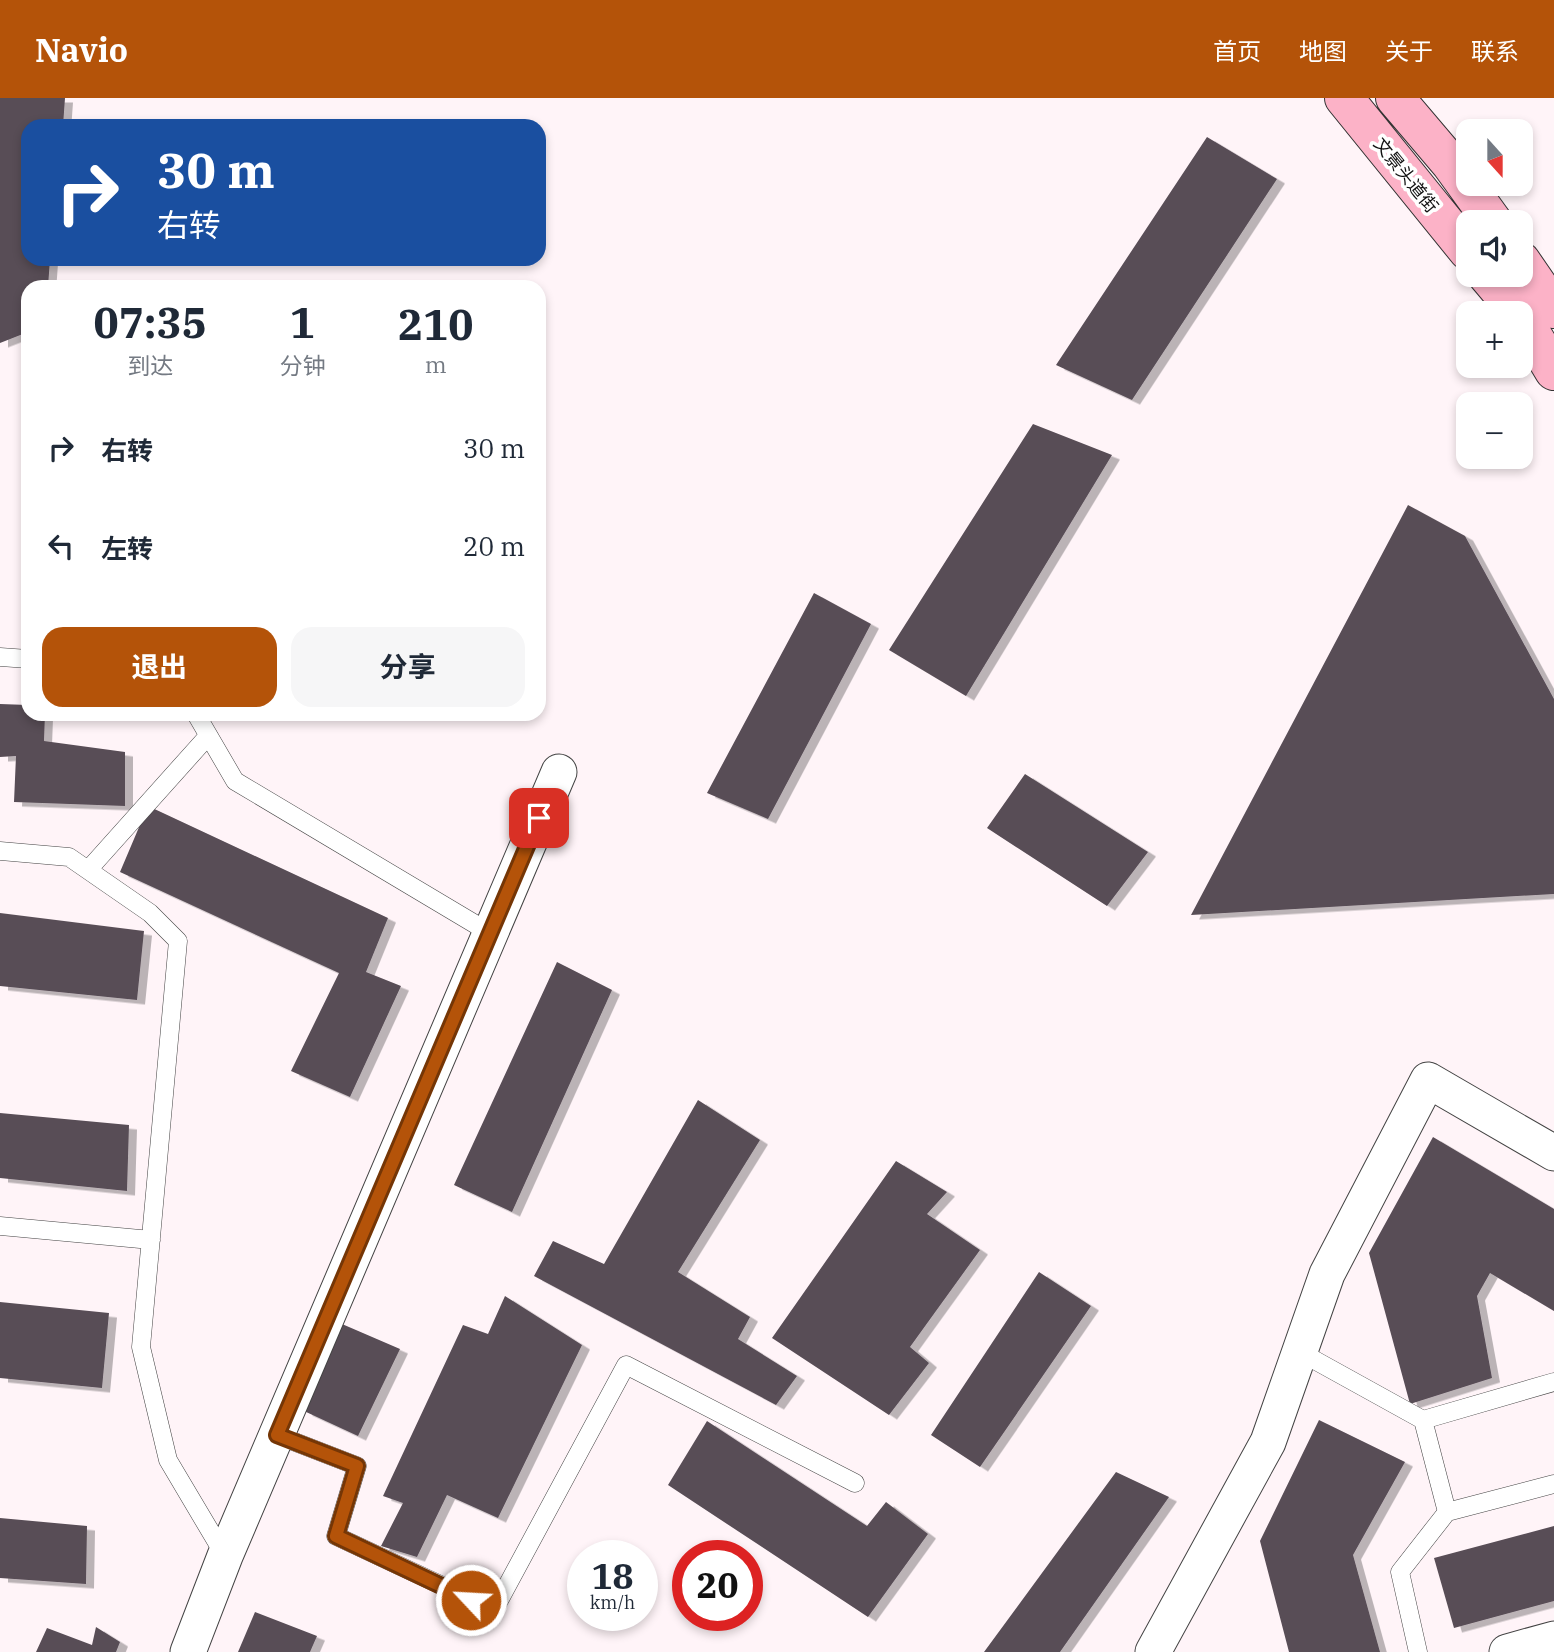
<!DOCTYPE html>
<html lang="zh">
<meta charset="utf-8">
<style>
:root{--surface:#fff;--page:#f6f6f7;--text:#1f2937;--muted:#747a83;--accent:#b45309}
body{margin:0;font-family:"IBM Plex Serif","Noto Sans SC",serif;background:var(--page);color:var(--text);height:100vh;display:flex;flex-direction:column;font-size:26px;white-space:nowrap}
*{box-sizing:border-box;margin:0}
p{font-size:23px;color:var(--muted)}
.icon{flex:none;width:38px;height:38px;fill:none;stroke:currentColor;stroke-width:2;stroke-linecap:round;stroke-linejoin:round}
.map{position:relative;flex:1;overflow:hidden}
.side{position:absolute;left:21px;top:182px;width:525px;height:441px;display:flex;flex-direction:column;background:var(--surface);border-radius:21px;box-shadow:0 4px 10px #0003}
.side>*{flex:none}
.guide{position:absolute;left:21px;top:21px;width:525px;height:147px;border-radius:21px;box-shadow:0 4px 10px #0003;background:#1a4fa0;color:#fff;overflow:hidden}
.needle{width:46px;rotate:159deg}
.tools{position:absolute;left:1456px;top:21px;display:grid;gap:14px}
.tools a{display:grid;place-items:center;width:77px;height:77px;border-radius:14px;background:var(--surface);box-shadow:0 4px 10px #0003;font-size:35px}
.speed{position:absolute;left:567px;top:1442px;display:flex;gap:14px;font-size:35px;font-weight:700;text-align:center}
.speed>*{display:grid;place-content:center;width:91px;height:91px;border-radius:50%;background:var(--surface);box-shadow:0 4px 10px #0003;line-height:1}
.speed small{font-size:18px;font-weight:400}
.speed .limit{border:10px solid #d22;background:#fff;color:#111}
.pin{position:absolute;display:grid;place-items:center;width:60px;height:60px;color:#fff;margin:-30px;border-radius:14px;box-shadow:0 4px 10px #0006}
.me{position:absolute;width:77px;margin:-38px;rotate:295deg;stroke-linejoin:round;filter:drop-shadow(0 0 5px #0008)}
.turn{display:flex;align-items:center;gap:24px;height:147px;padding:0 21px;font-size:32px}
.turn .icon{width:91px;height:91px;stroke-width:2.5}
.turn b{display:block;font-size:49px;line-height:60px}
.eta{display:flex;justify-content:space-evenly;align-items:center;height:119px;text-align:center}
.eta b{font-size:42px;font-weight:700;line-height:49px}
.button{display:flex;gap:14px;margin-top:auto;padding:14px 21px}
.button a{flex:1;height:80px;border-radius:21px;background:var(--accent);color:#fff;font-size:28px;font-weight:700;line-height:80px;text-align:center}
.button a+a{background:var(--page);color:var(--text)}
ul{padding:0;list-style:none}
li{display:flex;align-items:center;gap:21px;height:98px;padding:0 21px}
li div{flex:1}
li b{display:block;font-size:26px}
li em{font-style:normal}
header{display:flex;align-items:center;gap:42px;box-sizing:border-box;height:98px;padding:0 35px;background:var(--accent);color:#fff}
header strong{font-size:33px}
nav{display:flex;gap:38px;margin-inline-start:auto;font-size:24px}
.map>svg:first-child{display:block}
.building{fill:#584d56;filter:url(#shadow)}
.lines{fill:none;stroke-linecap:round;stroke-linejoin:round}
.lane-casing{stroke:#434343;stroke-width:19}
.street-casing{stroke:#434343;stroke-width:37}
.secondary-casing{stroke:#323232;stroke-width:40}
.lane{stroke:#fff;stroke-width:18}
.street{stroke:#fff;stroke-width:35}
.secondary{stroke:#fcb2c7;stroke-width:38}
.route-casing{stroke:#753606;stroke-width:18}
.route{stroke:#b45309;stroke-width:12}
.labels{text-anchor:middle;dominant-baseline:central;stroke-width:7;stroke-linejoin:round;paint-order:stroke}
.street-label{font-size:18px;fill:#101010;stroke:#fff}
</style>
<header>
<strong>Navio</strong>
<nav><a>首页</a><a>地图</a><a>关于</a><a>联系</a></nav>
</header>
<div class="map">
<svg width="1554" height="1554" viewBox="0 0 1554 1554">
<defs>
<filter id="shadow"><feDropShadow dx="8" dy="4.5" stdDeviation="0" flood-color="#0004"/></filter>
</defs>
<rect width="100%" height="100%" fill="#fff4f8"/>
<path class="building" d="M 0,0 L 65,0 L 63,28 L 28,28 L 28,161 L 50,161 L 48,189 L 28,189 L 28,234 L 0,245 Z
M 1207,39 L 1277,81 L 1132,302 L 1056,267 Z
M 1033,326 L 1112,357 L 966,598 L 889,552 Z
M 1408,407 L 1465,438 L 1554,601 L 1554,796 L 1191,817 Z
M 814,495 L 871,526 L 768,721 L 707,695 Z
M 0,606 L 28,607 L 28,616 L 45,616 L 44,643 L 125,654 L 125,708 L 14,704 L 16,658 L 0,659 Z
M 1025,676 L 1148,754 L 1107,808 L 987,730 Z
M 148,708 L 388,820 L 366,874 L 401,888 L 350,999 L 291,973 L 339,875 L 120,774 Z
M 0,815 L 144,833 L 137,902 L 0,888 Z
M 557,864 L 612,892 L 512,1114 L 454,1087 Z
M 698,1002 L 760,1042 L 678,1174 L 750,1219 L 738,1241 L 797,1278 L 776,1307 L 534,1178 L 553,1143 L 604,1166 Z
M 0,1015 L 129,1027 L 127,1093 L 0,1080 Z
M 1433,1039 L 1554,1111 L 1554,1213 L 1490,1175 L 1477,1198 L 1492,1280 L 1410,1306 L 1369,1155 Z
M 896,1063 L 947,1094 L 927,1116 L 980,1152 L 910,1249 L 929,1265 L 889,1317 L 772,1240 Z
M 1039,1174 L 1091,1208 L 980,1369 L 931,1337 Z
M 505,1198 L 582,1247 L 498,1420 L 447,1397 L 417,1459 L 381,1448 L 403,1405 L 383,1398 L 463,1227 L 488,1236 Z
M 0,1204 L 109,1215 L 102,1290 L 0,1280 Z
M 342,1226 L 400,1251 L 358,1338 L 304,1313 Z
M 1319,1322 L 1405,1364 L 1353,1457 L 1380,1554 L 1289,1554 L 1260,1443 Z
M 707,1323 L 867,1428 L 886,1404 L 928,1436 L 868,1519 L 668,1387 Z
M 1116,1374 L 1169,1399 L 1060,1554 L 984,1554 Z
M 0,1420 L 87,1428 L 86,1486 L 0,1480 Z
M 1554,1428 L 1554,1503 L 1454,1530 L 1434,1460 Z
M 255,1514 L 317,1538 L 310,1554 L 238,1554 Z
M 96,1529 L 120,1544 L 116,1554 L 36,1554 L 47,1530 L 92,1547 Z"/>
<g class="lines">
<g class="lane-casing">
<path id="lane" d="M 0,559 L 28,561
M 196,616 L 235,683 L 490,835
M 0,753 L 69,759 L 150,815 L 178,843 L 141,1249 L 168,1362 L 225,1458
M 88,772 L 208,638
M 0,1128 L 151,1142
M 1300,1254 L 1423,1322
M 277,1337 L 357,1368 L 336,1438 L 494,1512 L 626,1267 L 855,1385
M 1447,1414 L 1423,1322 L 1554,1284
M 1418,1554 L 1400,1474 L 1447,1414 L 1554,1386"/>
</g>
<g class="street-casing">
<path id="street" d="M 188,1554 L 225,1458 L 559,674
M 1153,1554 L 1268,1344 L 1327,1176 L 1428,982 L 1554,1055
M 1507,1554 L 1554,1541"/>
</g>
<g class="secondary-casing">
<path id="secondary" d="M 1344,0 L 1468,153
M 1395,0 L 1451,66 L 1493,124
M 1521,163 L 1554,211
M 1487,177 L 1519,215
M 1521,218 L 1554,273"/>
</g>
<use href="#lane" class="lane"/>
<use href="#street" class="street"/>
<use href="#secondary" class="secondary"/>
</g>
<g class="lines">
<g class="route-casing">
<path id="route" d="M 471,1502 L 336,1438 L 357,1368 L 277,1337 L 539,720"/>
</g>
<use href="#route" class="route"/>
</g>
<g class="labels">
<g class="street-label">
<text transform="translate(1406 77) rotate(51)">文景头道街</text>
</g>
</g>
</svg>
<div class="tools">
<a><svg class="needle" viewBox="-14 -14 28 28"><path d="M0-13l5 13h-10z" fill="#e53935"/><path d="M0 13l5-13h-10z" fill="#747a83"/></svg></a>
<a><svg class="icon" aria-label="sound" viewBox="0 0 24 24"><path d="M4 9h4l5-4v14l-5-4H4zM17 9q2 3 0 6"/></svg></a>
<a>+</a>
<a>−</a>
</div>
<div class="speed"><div>18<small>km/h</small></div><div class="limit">20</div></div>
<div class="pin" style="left:539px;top:720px;background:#d93025"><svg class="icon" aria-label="arrive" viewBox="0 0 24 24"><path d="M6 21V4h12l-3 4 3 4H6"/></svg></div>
<svg class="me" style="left:471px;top:1502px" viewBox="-20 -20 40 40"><circle r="17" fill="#b45309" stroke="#fff" stroke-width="3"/><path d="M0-11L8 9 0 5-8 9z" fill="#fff"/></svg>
<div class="guide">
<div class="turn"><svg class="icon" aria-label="right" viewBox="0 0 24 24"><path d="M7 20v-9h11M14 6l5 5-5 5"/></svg><div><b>30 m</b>右转</div></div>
</div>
<section class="side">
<div class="eta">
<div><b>07:35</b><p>到达</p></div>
<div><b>1</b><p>分钟</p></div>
<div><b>210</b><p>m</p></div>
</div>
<ul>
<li><svg class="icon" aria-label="right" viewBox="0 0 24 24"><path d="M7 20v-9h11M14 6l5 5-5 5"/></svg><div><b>右转</b></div><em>30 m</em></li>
<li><svg class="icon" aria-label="left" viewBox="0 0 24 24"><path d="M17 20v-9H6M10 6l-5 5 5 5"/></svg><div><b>左转</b></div><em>20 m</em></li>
</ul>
<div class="button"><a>退出</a><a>分享</a></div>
</section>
</div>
